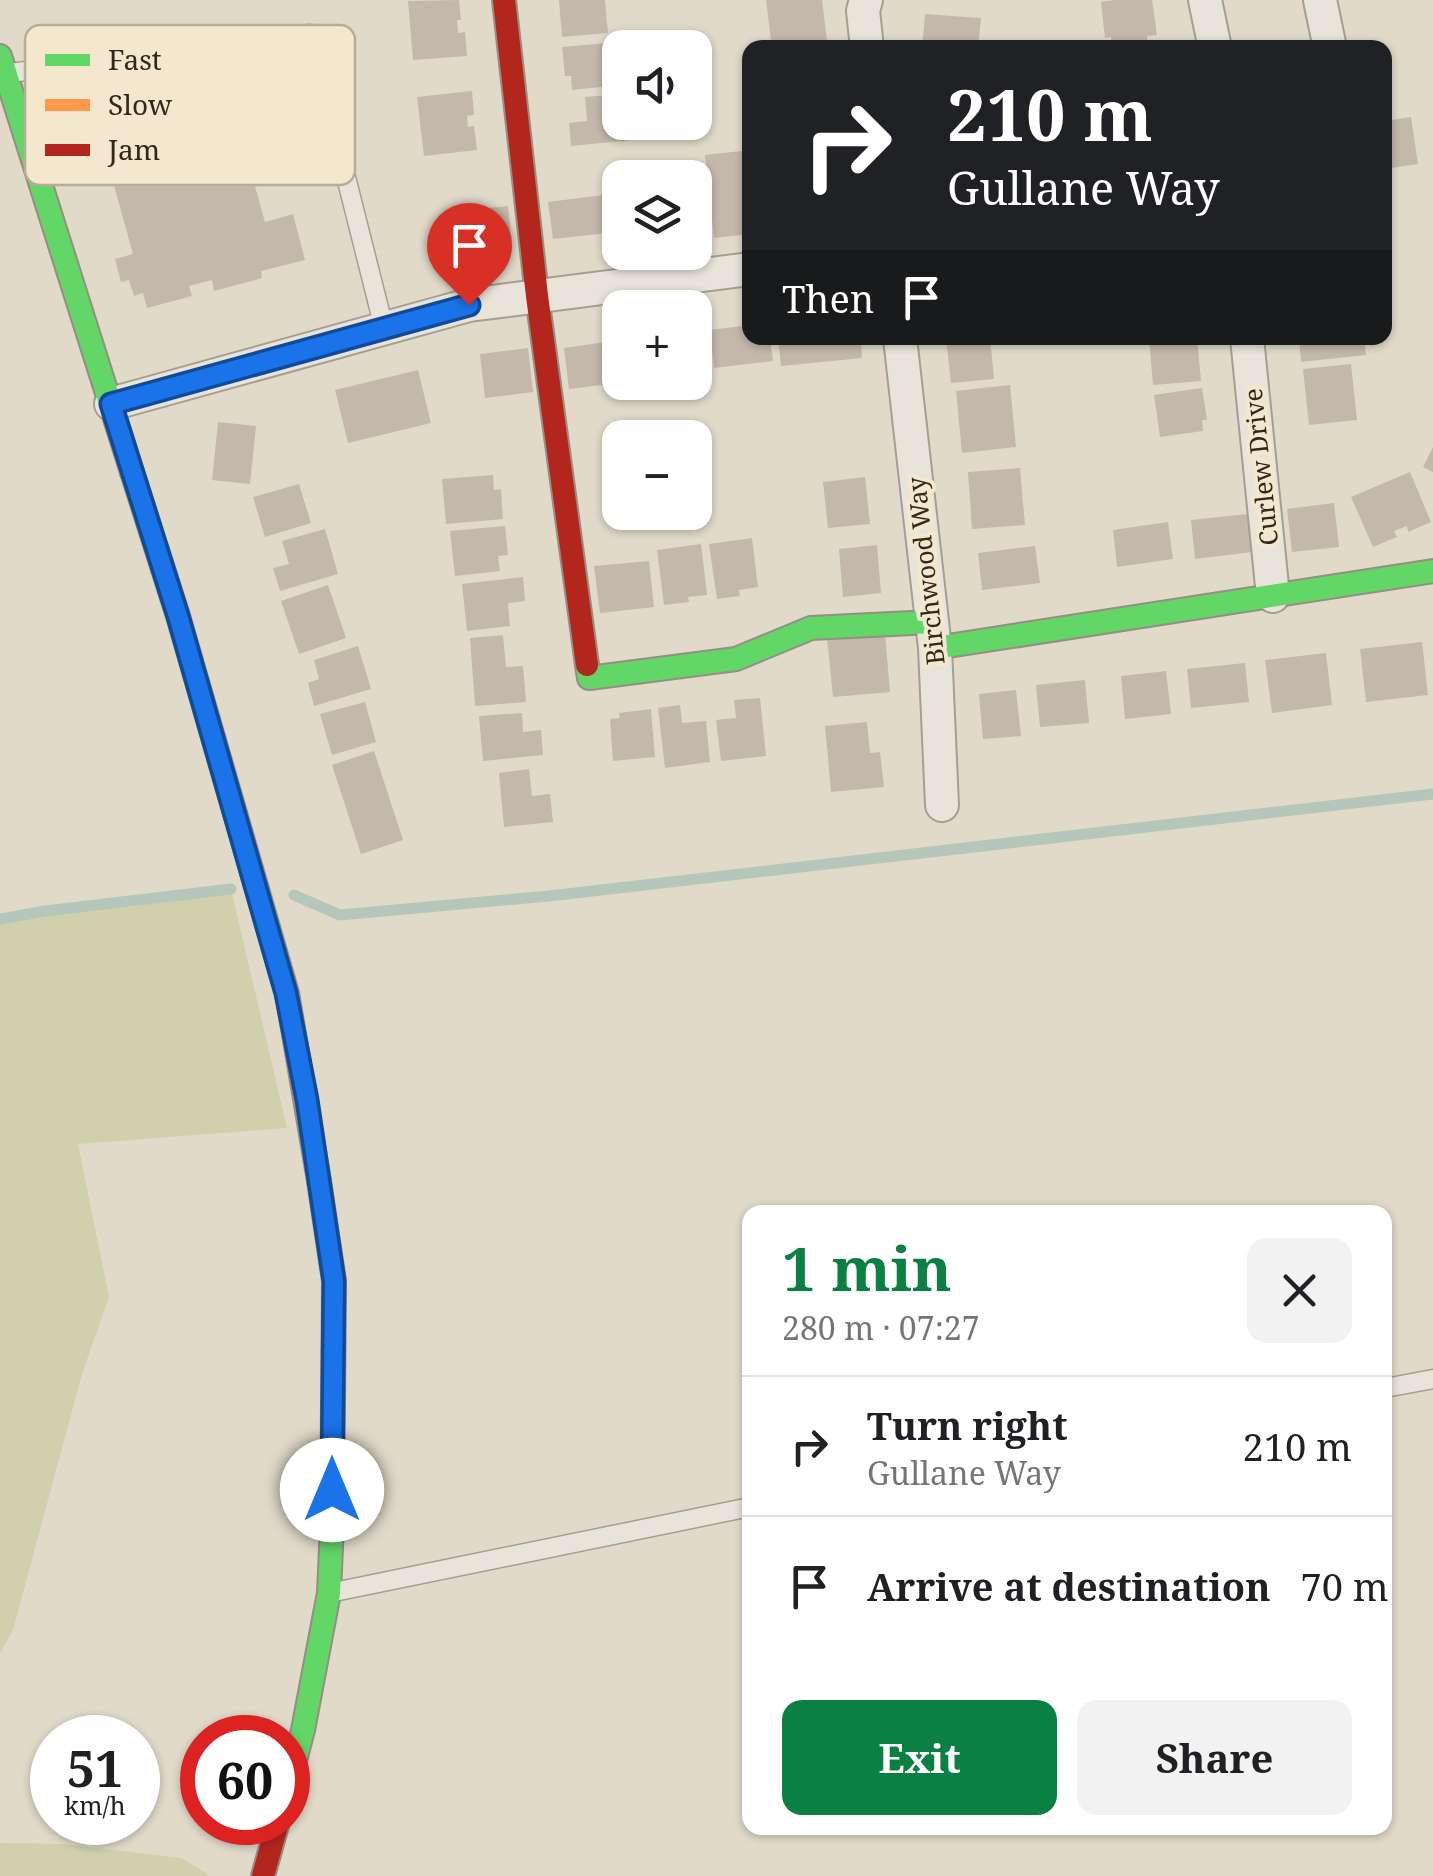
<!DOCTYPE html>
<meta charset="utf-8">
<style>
:root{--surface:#fff;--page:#f2f2f2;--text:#202124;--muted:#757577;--line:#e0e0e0;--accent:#0b8043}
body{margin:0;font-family:"Noto Serif",serif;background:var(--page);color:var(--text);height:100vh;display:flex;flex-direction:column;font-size:38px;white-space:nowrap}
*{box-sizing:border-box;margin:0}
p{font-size:32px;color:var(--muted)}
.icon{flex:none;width:55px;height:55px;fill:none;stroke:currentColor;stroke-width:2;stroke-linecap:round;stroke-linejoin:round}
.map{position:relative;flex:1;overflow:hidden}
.drawer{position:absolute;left:742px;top:1205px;width:650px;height:630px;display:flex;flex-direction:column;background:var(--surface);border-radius:20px;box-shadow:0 2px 8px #0004}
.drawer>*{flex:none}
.top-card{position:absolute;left:742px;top:40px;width:650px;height:305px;border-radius:20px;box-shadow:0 2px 8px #0004;background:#202124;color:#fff;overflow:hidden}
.tools{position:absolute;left:602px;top:30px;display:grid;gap:20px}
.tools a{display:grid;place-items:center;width:110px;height:110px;border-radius:20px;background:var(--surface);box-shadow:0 2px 8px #0004;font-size:50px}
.speed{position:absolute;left:30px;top:1715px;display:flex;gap:20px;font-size:50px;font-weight:700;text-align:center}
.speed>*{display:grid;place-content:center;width:130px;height:130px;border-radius:50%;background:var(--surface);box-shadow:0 2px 8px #0004;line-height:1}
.speed small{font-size:25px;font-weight:400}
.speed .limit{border:15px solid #d22;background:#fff;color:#111}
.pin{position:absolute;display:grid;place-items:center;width:85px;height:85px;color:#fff;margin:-102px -42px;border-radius:50% 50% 50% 0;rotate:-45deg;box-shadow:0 0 10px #0007}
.pin .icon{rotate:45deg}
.me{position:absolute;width:110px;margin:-55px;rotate:0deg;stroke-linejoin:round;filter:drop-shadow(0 0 8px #0008)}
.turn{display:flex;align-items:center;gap:35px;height:210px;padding:0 40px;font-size:45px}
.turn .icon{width:130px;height:130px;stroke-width:2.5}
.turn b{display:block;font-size:70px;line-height:85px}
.then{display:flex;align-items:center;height:95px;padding:0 40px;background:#0003;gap:20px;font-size:38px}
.round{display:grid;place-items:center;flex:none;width:105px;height:105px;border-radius:20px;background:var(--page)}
.summary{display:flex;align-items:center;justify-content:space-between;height:170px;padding:0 40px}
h1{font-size:60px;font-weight:700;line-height:75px;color:var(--accent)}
.action{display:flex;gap:20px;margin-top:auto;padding:20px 40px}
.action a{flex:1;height:115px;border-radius:20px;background:var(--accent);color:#fff;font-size:40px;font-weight:700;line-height:115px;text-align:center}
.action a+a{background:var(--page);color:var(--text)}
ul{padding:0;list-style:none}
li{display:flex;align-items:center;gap:30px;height:140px;padding:0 40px;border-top:2px solid var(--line)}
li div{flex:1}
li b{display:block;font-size:38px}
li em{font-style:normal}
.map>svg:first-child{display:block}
.green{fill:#d0d0ac}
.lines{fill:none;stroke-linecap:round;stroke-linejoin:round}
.stream{stroke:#b5c6ba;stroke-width:11}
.building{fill:#c4b8aa}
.lane-casing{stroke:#a59e93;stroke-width:21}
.street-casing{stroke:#a59e93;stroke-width:36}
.fast-casing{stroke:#958e83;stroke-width:26}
.slow-casing{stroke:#958e83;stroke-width:26}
.jam-casing{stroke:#958e83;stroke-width:26}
.lane{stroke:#e9e4da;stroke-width:18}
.street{stroke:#e9e4da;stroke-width:32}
.fast{stroke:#63d668;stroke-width:22}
.slow{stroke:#ff974d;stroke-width:22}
.jam{stroke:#b3261e;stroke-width:22}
.route-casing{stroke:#114b97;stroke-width:25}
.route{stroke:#1a73e8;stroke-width:18}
.labels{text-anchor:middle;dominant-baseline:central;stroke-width:8;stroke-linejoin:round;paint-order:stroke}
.street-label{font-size:25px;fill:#33271c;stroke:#f3e7ce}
.key{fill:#f3e7ce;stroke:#b9ad99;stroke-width:2.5}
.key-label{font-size:28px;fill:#33271c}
</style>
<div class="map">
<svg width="1433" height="1876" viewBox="0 0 1433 1876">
<rect width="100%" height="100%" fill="#e1dac9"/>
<path class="green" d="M 231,889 L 287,1128 L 78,1144 L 109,1297 L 82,1374 L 13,1630 L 0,1653 L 0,919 L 45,911 Z
M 0,1843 L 63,1844 L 181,1858 L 208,1874 L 208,1876 L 0,1876 Z"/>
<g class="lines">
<path class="stream" d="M 294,895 L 340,915 L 549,896 L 1433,794
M 0,919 L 45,911 L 231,889"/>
</g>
<path class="building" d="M 459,0 L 461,20 L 457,20 L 458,33 L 465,32 L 467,56 L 413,60 L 408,1 Z
M 559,0 L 605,0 L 608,33 L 562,37 Z
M 766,0 L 822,0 L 828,48 L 772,48 Z
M 1114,0 L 1152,0 L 1157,35 L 1147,36 L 1148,48 L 1112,48 L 1111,37 L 1105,38 L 1101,2 Z
M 925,14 L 981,18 L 978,48 L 922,48 Z
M 618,42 L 620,85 L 572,90 L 571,76 L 565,76 L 562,47 Z
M 472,91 L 474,115 L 467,116 L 468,127 L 474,126 L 477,150 L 424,156 L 417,97 Z
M 620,94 L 620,122 L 631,122 L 633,140 L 571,146 L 569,123 L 587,121 L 585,97 Z
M 1411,117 L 1418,164 L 1385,169 L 1385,121 Z
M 750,150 L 750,234 L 714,238 L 705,155 Z
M 203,158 L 208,176 L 249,165 L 265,222 L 293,214 L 305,260 L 261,271 L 262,278 L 214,291 L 212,280 L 189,286 L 192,296 L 147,308 L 143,293 L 134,296 L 129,280 L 121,282 L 115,259 L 133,254 L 113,182 Z
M 603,195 L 608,233 L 553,239 L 548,202 Z
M 508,206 L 512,243 L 454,250 L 450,212 Z
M 750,325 L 750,338 L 770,338 L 773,361 L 714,368 L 710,330 Z
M 778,338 L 861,338 L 862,358 L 781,366 Z
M 946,338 L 990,338 L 994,379 L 951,383 Z
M 1149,338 L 1197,338 L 1201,381 L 1153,385 Z
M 1299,338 L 1364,338 L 1366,355 L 1301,362 Z
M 612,341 L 618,383 L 569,389 L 564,348 Z
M 528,348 L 533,392 L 485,398 L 480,354 Z
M 1351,364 L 1357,420 L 1309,425 L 1303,369 Z
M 418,370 L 431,423 L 348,443 L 335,390 Z
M 1010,385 L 1016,447 L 962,453 L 956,391 Z
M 1202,388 L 1207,420 L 1202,420 L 1203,431 L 1160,437 L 1154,395 Z
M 218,422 L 256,426 L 250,484 L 212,480 Z
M 1433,447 L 1433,472 L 1423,467 Z
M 1020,468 L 1025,525 L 972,529 L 968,472 Z
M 620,472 L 620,499 L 613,499 L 610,474 Z
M 1410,472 L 1431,522 L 1408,532 L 1407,526 L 1394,531 L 1397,537 L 1373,547 L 1351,497 Z
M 493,475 L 494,490 L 501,489 L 503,519 L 446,524 L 442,479 Z
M 865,477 L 870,524 L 828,528 L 823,482 Z
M 299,484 L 311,523 L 265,537 L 253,497 Z
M 1334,503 L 1339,547 L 1292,552 L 1287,509 Z
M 1248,514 L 1252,552 L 1195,559 L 1191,520 Z
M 1168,522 L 1173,559 L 1117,567 L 1113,530 Z
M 505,526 L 508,555 L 498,556 L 500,571 L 455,576 L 450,531 Z
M 325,529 L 338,574 L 280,591 L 273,568 L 289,564 L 282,541 Z
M 752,538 L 758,587 L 739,590 L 740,596 L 717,599 L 709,544 Z
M 701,544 L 707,595 L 688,597 L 689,602 L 664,605 L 657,550 Z
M 877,545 L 881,593 L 843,597 L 839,549 Z
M 1035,546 L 1040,583 L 982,590 L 978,553 Z
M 649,561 L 654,607 L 600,613 L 594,566 Z
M 523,577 L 525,601 L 508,603 L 510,626 L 467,631 L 462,584 Z
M 328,585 L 346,638 L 299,654 L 281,601 Z
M 885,633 L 890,692 L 833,697 L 827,638 Z
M 503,635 L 506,667 L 523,666 L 526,702 L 475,706 L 470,638 Z
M 1422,642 L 1428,695 L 1366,702 L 1360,649 Z
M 358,646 L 371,689 L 314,706 L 308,683 L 319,679 L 314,660 Z
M 1326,653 L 1332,705 L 1272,713 L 1265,660 Z
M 1245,663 L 1249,702 L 1191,708 L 1187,669 Z
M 1166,671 L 1171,714 L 1125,719 L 1121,676 Z
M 1085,680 L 1089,723 L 1040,727 L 1036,685 Z
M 1016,690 L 1021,736 L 983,739 L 979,694 Z
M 760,698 L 766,756 L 721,761 L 716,720 L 736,718 L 734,700 Z
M 365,702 L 376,742 L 332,755 L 320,714 Z
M 680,705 L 682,723 L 706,721 L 710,762 L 665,768 L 658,708 Z
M 651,709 L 655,757 L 613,761 L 610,719 L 620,718 L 619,713 Z
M 522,713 L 523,732 L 541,730 L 543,755 L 483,761 L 479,716 Z
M 867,722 L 870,753 L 880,752 L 884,787 L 831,792 L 825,726 Z
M 374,751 L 403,840 L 361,854 L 332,765 Z
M 529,769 L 532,796 L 550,794 L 553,822 L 504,827 L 499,773 Z"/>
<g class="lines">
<g class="lane-casing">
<path id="lane" d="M 178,50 L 185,135 L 330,120
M 10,73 L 310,34 L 384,328
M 1385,1388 L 1433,1379
M 334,1592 L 750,1507"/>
</g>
<g class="street-casing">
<path id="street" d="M 866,0 L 863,11 L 867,48
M 1205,0 L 1215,48
M 1320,0 L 1330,48
M 900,338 L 935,648 L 942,805
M 1247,338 L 1273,596
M 111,404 L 469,305 L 750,269"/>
</g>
<g class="fast-casing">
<path id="fast" d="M 0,56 L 132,472
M 935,648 L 1433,571
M 587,665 L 589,678 L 736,659 L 811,628 L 932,622
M 288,1787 L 303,1730 L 329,1593 L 332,1525 L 334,1281 L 319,1181"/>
</g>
<g class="slow-casing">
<path id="slow" d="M 132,472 L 178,616 L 287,993 L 319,1181"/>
</g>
<g class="jam-casing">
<path id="jam" d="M 504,0 L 537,296 L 587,665
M 263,1876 L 278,1822"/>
</g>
<use href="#lane" class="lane"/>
<use href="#street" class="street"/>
<use href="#fast" class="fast"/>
<use href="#slow" class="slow"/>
<use href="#jam" class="jam"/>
</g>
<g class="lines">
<g class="route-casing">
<path id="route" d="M 332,1490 L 334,1281 L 307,1100 L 286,993 L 178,616 L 111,404 L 469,305"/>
</g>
<use href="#route" class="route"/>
</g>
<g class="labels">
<g class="street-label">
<text transform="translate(1260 467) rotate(-96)">Curlew Drive</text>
<text transform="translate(925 571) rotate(-96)">Birchwood Way</text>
</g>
</g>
<rect x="25" y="25" width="330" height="160" rx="15" class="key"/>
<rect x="45" y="54" width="45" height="12" fill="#63d668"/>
<rect x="45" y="99" width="45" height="12" fill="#ff974d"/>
<rect x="45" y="144" width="45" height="12" fill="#b3261e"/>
<g class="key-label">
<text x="108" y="70">Fast</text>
<text x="108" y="115">Slow</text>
<text x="108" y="160">Jam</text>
</g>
</svg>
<div class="tools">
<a><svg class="icon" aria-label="sound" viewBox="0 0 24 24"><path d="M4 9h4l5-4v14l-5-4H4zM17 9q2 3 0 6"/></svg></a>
<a><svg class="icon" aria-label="layers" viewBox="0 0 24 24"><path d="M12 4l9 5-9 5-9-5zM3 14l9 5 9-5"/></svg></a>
<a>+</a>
<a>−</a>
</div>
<div class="speed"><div>51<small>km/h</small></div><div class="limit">60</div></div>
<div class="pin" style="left:469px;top:305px;background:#d93025"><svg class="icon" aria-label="arrive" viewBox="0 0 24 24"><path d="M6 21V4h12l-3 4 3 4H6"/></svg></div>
<svg class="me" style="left:332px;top:1490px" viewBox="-20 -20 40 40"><circle r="19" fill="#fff"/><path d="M0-13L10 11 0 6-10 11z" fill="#1a73e8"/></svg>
<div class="top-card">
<div class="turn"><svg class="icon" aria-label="right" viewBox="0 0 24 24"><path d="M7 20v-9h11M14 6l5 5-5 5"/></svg><div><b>210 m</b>Gullane Way</div></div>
<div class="then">Then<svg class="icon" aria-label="arrive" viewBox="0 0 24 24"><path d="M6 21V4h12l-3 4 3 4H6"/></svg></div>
</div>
<section class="drawer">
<div class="summary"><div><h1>1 min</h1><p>280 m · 07:27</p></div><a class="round"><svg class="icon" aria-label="close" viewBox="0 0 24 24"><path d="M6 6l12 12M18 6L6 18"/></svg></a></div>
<ul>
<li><svg class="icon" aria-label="right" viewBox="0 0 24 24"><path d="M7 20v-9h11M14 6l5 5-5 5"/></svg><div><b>Turn right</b><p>Gullane Way</p></div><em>210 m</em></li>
<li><svg class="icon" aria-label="arrive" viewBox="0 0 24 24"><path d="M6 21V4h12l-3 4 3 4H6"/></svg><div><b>Arrive at destination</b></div><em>70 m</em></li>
</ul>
<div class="action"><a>Exit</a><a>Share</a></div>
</section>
</div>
